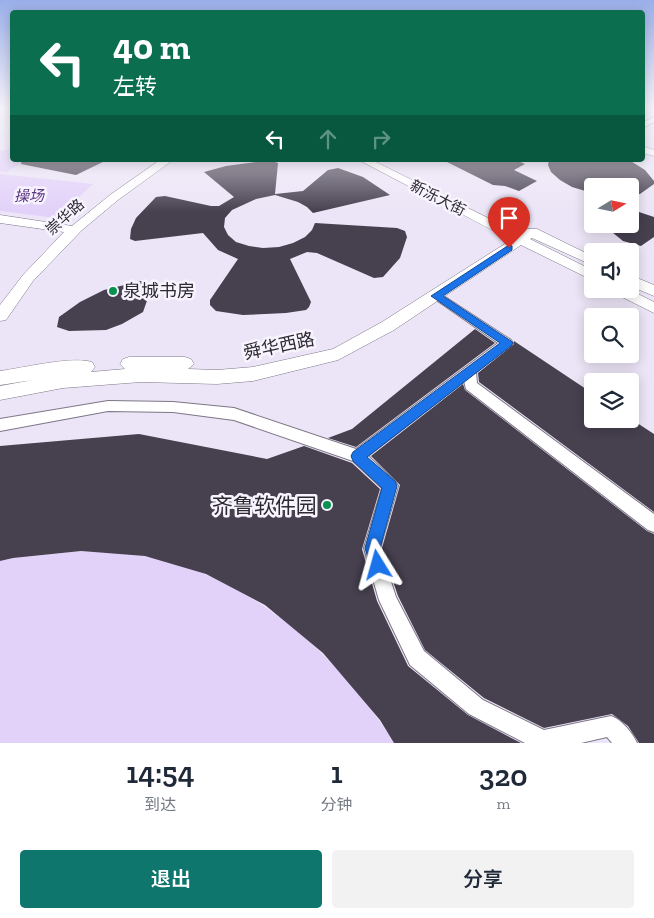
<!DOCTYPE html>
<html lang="zh">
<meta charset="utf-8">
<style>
:root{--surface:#fff;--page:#f2f2f3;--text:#1f2937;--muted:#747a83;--accent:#0f766e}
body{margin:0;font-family:"Zilla Slab","Noto Sans SC",serif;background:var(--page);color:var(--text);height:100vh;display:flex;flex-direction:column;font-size:19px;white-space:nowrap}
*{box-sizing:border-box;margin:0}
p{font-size:16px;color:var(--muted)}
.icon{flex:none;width:28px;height:28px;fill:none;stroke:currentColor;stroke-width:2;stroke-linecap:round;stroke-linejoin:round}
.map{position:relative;height:743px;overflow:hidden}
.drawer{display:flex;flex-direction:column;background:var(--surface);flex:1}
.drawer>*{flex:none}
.hud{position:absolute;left:10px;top:10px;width:635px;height:152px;border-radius:5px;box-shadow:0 2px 12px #0003;background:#0b6e4f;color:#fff;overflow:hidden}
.needle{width:32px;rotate:80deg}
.tools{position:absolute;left:584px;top:178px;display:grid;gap:10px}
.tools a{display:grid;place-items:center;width:55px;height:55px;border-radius:5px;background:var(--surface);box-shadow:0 2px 12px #0003;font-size:25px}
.pin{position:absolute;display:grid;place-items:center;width:42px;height:42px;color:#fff;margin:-51px -21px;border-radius:50% 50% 50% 0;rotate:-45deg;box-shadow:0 0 5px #0007}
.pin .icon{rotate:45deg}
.me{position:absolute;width:55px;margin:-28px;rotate:352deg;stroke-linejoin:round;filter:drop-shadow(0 0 4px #0008)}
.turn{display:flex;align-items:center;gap:18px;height:105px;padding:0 20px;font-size:22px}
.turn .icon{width:65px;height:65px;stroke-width:2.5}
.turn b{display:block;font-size:35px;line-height:42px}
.lanes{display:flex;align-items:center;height:48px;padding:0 20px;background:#0003;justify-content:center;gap:25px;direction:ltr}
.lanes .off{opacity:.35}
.eta{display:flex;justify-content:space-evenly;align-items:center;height:85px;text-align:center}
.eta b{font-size:30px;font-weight:600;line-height:35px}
.cta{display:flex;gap:10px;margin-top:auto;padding:10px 20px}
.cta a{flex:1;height:58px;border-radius:5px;background:var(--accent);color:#fff;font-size:20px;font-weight:600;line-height:58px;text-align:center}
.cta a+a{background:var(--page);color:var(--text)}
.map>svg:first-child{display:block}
.green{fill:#e2d1f9}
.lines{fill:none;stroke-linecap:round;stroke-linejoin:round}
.stream{stroke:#c5a8ea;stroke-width:2}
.building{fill:#46404f}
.street-casing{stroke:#7d7686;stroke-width:2}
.secondary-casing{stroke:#7d7686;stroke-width:1}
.street{fill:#fff;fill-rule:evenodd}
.secondary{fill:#fff;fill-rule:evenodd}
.route{fill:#1a73e8;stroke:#114b97}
.poi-dot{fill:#089250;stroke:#f8f4ff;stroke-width:2}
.labels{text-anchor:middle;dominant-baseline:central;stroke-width:5;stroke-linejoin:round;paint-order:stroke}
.far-park-label{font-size:15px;font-style:italic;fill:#5c3683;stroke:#f8f4ff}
.far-street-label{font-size:15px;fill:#2c2a30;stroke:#f8f4ff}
.poi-label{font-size:18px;fill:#2c2a30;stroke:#f8f4ff;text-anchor:start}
.street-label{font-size:18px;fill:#2c2a30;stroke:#f8f4ff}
.near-poi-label{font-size:21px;fill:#2c2a30;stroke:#f8f4ff;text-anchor:end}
</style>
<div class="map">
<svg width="654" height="743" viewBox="0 0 654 743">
<rect width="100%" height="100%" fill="#ece5f7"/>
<path class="green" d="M 12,149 L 12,160 L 26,160 L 7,172 L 0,171 L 0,151 Z
M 0,174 L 93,184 L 56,218 L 0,211 Z
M 81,551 C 102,553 125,552 145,556 C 251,577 338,654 394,743 L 0,743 L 0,561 L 13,558 Z"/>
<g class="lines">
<path class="stream" d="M 9,108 L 12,115"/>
</g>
<path class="building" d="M 22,160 L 107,160 L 76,175 L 21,164 Z
M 270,160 L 278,163 L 275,194 L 303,191 L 328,170 L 338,168 L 363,177 L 390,195 L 313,213 L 307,207 L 298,202 L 275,195 L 256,199 L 232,210 L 225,218 L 224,227 L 228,235 L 236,242 L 249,246 L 263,248 L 279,247 L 293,243 L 305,237 L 312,230 L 315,223 L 397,228 L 405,231 L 407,237 L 400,258 L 383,277 L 374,278 L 317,253 L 307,252 L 290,259 L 311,302 L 309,307 L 306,310 L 286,313 L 243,315 L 216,311 L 210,305 L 210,300 L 238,259 L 218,250 L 203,233 L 135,241 L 130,239 L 131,229 L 136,218 L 156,197 L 165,196 L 211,206 L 219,206 L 234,197 L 204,172 L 226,166 Z
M 443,160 L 516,160 L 525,164 L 514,170 L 537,181 L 519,191 L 505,186 L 493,185 Z
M 549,160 L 629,160 L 645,170 L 654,181 L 654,184 L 640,194 L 630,195 L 630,186 L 592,186 L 592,193 L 572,187 L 560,180 L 551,172 L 548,165 Z
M 630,209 L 654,217 L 654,237 L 641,246 L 623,241 L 602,224 L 630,224 Z
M 141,281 L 150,285 L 149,295 L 143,312 L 122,324 L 106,330 L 69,331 L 57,327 L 59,317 L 80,302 L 104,290 Z
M 475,329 L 495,343 L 356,447 L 328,438 L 352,429 Z
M 514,341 L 592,393 L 592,419 L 631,419 L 654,434 L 654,512 L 479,382 L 478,373 L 514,344 Z
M 463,384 L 465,390 L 647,531 L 654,534 L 654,743 L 639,743 L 628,726 L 612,714 L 544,728 L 484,698 L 425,650 L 398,596 L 382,548 L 400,485 L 371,456 Z
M 139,434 L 267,459 L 304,446 L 352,463 L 380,489 L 362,549 L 377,601 L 408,666 L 468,715 L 521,743 L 394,743 L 380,720 L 323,653 L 265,605 L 206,574 L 145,556 L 81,551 L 13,558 L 0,561 L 0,446 Z"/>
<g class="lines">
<g class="street-casing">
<path id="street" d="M 654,117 L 654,122 L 642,128 L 642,123 Z
M 436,291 L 511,340 L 513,343 L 476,372 L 477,383 L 654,514 L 654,532 L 648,530 L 466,389 L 464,381 L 368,456 L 395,481 L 398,486 L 380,548 L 396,597 L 424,651 L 483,700 L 544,730 L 611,716 C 622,720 632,732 637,743 L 612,743 L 607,737 L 581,743 L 525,743 L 469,714 L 410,665 L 379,600 L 364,548 L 382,488 L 353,461 L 234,420 L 173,412 L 108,411 L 0,431 L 0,419 L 108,401 L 173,402 L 234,408 L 356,449 L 498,343 L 432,297 L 431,295 Z"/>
</g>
<g class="secondary-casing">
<path id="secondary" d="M 642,146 L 654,150 L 654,156 L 642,153 Z
M 160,160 L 173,160 L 118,200 L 82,230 L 33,281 L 6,320 L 0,321 L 0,305 L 23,275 L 64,232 L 0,223 L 0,215 L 72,226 L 110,195 Z
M 359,160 L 372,160 L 520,234 L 526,229 L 537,229 L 592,256 L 592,265 L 532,238 L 530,239 L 592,270 L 592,280 L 521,245 L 394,330 L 338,360 L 253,381 L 217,384 L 141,382 L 63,388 L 0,400 L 0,386 L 33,380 L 0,385 L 0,371 C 23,368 71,356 92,362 L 95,367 L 91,372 L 125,369 L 120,364 L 123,359 L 129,357 L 185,357 L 191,359 L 194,364 L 188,369 L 217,370 L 253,367 L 333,349 L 382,322 L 511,240 Z
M 630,275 L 654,285 L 654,296 L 630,286 Z
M 610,289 L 628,289 L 654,302 L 654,313 L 612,292 Z"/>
</g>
<use href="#street" class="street"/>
<use href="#secondary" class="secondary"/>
</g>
<linearGradient id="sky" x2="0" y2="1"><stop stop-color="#9aafe9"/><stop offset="0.51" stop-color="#f6f3fb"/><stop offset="1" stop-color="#f6f3fb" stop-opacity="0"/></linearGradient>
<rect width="654" height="212" fill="url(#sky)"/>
<path class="route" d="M 509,245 L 512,246 L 512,250 L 443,296 L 511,341 L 513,343 L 511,346 L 367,457 L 395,481 L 397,486 L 380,548 L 385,565 L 383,571 L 378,573 L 372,571 L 365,548 L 382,488 L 353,461 L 351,456 L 353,452 L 500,343 L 431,296 Z"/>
<g class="poi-dot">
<circle cx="113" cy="291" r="5"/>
<circle cx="327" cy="505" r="5"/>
</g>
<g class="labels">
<g class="far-park-label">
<text x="29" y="196">操场</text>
</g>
<g class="far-street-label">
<text transform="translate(438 198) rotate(27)">新泺大街</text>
<text transform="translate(65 217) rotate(-42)">崇华路</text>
</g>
<g class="poi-label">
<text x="123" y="291">泉城书房</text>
</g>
<g class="street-label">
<text transform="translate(279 346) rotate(-12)">舜华西路</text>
</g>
<g class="near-poi-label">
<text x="317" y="505">齐鲁软件园</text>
</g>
</g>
</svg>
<div class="tools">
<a><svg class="needle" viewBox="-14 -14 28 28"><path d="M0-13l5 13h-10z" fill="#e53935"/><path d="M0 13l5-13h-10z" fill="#747a83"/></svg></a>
<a><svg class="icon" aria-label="sound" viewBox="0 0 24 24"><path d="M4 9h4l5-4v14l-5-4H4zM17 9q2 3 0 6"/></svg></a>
<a><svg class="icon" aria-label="search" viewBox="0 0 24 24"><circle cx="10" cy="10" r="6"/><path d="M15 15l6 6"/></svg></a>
<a><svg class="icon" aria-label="layers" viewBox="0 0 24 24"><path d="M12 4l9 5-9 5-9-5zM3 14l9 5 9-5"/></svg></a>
</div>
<div class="pin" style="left:509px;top:248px;background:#d93025"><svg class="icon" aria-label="arrive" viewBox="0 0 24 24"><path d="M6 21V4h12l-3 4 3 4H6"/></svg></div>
<svg class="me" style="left:378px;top:565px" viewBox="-20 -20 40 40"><path d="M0-17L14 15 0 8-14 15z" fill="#1a73e8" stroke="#fff" stroke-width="4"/></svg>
<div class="hud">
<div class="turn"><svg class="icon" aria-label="left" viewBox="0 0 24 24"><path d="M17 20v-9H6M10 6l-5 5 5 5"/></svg><div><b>40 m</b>左转</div></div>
<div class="lanes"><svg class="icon" aria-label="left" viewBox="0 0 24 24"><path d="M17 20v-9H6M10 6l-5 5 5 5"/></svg><svg class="icon off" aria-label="ahead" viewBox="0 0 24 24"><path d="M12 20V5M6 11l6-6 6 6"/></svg><svg class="icon off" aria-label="right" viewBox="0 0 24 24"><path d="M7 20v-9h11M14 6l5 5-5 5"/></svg></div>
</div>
</div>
<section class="drawer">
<div class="eta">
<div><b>14:54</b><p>到达</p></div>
<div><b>1</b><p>分钟</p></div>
<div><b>320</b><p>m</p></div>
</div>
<div class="cta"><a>退出</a><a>分享</a></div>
</section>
